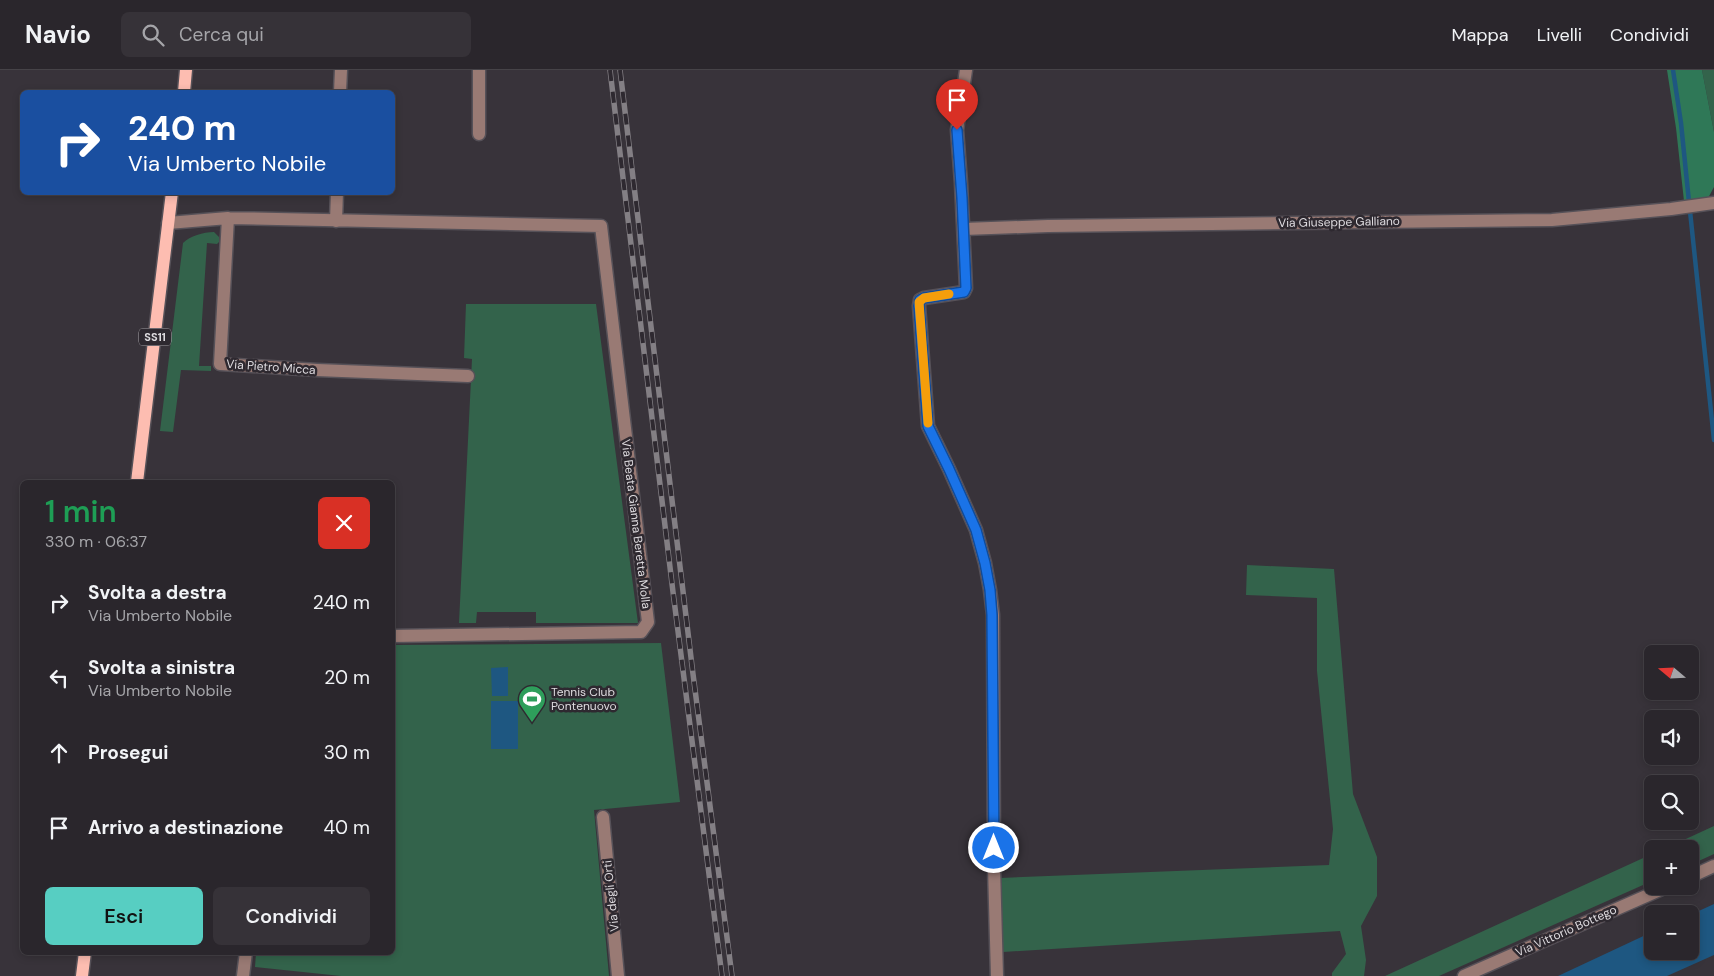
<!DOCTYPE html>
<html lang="it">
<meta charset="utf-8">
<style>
:root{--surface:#2a262c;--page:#363238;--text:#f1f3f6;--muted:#a5a5a9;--line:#464348;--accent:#57cec2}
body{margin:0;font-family:"DM Sans",sans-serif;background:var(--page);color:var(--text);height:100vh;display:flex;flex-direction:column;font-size:19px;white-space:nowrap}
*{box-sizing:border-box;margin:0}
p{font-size:16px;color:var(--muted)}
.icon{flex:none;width:28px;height:28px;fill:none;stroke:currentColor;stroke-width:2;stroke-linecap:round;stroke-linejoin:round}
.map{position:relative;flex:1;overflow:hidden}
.sheet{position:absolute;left:20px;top:410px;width:375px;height:475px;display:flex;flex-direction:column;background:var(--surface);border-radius:8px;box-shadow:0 2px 8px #0003,0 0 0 1px var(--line)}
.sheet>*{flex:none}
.hud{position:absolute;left:20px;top:20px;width:375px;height:105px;border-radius:8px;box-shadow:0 2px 8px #0003,0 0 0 1px var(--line);background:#1a4fa0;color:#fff;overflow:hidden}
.needle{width:32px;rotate:289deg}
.controls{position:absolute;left:1644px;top:575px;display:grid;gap:10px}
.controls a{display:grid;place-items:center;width:55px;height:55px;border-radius:8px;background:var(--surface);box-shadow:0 2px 8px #0003,0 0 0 1px var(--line);font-size:25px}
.pin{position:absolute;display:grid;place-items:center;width:42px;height:42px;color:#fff;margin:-51px -21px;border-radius:50% 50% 50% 0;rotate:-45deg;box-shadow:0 0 5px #0007}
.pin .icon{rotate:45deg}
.me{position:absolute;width:55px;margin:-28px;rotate:0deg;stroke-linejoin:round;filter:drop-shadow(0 0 4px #0008)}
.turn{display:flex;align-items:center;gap:18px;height:105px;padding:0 25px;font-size:22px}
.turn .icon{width:65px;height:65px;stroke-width:2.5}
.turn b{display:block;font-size:35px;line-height:42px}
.round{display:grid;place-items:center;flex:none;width:52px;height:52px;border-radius:8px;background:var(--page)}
.summary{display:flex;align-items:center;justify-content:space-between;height:85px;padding:0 25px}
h1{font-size:30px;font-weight:600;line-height:38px;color:#1e9e55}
.primary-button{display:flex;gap:10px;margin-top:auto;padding:10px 25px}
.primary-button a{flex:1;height:58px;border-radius:8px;background:var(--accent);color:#111;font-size:20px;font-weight:600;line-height:58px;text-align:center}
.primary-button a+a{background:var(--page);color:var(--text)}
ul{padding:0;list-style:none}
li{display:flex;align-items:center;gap:15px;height:75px;padding:0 25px}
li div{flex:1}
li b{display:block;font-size:19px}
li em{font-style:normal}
header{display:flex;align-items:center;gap:30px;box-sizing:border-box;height:70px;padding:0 25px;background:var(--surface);border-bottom:1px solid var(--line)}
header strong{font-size:24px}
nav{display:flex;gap:28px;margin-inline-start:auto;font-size:18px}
.search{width:350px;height:45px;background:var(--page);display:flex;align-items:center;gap:12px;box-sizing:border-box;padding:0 18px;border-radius:8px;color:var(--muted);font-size:19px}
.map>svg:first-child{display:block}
.green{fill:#33634b}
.forest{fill:#2f7857}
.water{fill:#1e5781}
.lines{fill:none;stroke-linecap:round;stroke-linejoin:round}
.stream{stroke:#1e5781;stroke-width:4.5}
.minor-casing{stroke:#565158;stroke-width:15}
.major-casing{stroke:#565158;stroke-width:15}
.minor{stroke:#997a74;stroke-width:12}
.major{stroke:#fdbdb1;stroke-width:12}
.rail-casing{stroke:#837f84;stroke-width:5.5}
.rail{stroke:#2e2930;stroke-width:4;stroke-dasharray:11;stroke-linecap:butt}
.route-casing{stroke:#114b97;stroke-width:12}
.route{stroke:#1a73e8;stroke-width:9}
.slow{stroke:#f59e0b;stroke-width:9}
.labels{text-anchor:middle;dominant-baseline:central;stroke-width:5;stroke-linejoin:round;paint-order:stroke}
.shield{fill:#2e2930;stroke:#a9a6aa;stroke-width:1}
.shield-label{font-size:11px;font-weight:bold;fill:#dedbdf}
.street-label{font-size:12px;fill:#dedbdf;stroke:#2e2930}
.poi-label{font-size:12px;fill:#dedbdf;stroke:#2e2930;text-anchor:start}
</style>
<header>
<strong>Navio</strong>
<div class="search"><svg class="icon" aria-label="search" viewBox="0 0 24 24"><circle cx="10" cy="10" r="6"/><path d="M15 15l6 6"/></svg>Cerca qui</div>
<nav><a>Mappa</a><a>Livelli</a><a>Condividi</a></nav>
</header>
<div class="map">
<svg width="1714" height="906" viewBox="0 0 1714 906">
<rect width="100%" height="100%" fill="#38333a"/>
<path class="green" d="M 1702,0 L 1714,0 L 1714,62 Z
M 214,162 L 219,167 L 219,172 L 217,174 L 207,173 L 199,296 L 211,296 L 211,301 L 181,300 L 173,362 L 160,361 L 183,173 C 190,166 203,162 214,162 Z
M 466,234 L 596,234 L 638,553 L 536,553 L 536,542 L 477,542 L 476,553 L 459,553 L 472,289 L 464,288 Z
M 1247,495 L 1334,499 L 1353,724 L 1377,787 L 1377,826 L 1361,856 L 1366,890 L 1364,906 L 1332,906 L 1332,903 L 1346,884 L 1340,861 L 1003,882 L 1000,808 L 1329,795 L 1333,759 L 1317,601 L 1317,528 L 1246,525 Z
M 661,573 L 680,732 L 594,740 L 609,906 L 341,906 L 255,897 L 256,883 L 392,882 L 393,575 Z
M 1714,756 L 1714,784 L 1690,795 L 1690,779 L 1664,779 Z
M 1652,784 L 1652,811 L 1439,906 L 1385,906 Z"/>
<path class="forest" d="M 1667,0 L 1702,0 L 1714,62 L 1714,117 L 1707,130 L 1684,131 L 1676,58 Z"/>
<path class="water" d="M 508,597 L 508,626 L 492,626 L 491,598 Z
M 491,631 L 518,631 L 518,679 L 491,679 Z
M 1714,834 L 1714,885 L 1667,906 L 1558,906 L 1652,862 L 1652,881 L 1690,881 L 1690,845 Z"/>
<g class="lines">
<path class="stream" d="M 1673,0 L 1681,53 L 1689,132
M 1690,141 L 1714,370"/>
<g class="minor-casing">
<path id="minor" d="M 966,0 L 957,60 L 961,113 L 966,218 L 964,222 L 924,228 L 920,230 L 919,236 L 928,356 L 949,399 L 976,460 L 985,493 L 990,520 L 993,545 L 994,797 L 997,906
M 340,22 L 341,0
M 479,64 L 479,0
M 228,148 L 220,294 L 317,300 L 468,306
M 336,151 L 337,122
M 168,153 L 228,148 L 601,156 L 648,552 L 641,562 L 392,566
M 964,159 L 1048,156 L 1552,150 L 1671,139 L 1714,133
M 603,747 L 618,906
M 1690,807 L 1714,796
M 243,906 L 246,882
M 1464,906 L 1669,816"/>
</g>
<g class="major-casing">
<path id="major" d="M 184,22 L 186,0
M 137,412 L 172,122
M 82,906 L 85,882"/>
</g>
<use href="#minor" class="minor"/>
<use href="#major" class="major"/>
<g class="rail-casing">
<path id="rail" d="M 610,0 L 673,522 L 722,906
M 620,0 L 693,604 L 732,906"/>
</g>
<use href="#rail" class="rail"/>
</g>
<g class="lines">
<g class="route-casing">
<path id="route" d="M 957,60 L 962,128 L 966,218 L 964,222 L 924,228 L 920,230 L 919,236 L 928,356 L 949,399 L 976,460 L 985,493 L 990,520 L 992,545 L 994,778"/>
</g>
<use href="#route" class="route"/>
<path class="slow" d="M 928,353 L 919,232 L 924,228 L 949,224"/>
</g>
<defs>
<g id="stadium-pin" transform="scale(1.4375)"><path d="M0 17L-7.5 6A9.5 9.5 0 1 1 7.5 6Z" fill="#2e9e5b" stroke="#2e2930"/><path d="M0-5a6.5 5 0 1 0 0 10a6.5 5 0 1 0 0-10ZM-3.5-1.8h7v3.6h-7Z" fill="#fff"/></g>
</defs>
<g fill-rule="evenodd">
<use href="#stadium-pin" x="532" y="629"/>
</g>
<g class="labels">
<rect class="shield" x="139" y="258.5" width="32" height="17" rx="4"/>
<g class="shield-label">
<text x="155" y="267">SS11</text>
</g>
<g class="street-label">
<text transform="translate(1339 152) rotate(-1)">Via Giuseppe Galliano</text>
<text transform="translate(271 297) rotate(4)">Via Pietro Micca</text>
<text transform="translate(636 454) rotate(83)">Via Beata Gianna Beretta Molla</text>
<text transform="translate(611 826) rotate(-96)">Via degli Orti</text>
<text transform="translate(1566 861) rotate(-24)">Via Vittorio Bottego</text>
</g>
<g class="poi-label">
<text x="551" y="622">Tennis Club<tspan x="551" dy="14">Pontenuovo</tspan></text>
</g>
</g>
</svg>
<div class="controls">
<a><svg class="needle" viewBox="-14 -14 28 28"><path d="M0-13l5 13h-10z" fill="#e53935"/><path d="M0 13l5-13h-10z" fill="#a5a5a9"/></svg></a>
<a><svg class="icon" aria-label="sound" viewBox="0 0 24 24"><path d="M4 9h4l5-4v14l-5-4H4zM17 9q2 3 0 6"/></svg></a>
<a><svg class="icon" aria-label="search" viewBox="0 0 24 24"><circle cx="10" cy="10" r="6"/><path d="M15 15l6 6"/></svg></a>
<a>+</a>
<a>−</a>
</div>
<div class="pin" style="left:957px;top:60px;background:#d93025"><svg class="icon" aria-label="arrive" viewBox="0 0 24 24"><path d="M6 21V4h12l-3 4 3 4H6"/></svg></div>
<svg class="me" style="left:994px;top:778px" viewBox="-20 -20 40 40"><circle r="17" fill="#1a73e8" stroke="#fff" stroke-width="3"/><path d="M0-11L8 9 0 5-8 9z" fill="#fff"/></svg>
<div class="hud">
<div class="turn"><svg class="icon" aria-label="right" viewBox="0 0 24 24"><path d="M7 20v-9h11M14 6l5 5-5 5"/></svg><div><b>240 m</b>Via Umberto Nobile</div></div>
</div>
<section class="sheet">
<div class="summary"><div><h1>1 min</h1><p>330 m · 06:37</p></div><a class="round" style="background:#d93025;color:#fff"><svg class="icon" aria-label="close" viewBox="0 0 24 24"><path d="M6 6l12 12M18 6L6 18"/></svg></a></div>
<ul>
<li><svg class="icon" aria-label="right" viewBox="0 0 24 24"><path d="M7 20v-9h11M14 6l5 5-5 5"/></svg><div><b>Svolta a destra</b><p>Via Umberto Nobile</p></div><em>240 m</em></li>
<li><svg class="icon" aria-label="left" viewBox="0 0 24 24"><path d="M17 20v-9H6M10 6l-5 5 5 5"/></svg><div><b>Svolta a sinistra</b><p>Via Umberto Nobile</p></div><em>20 m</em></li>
<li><svg class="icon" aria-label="ahead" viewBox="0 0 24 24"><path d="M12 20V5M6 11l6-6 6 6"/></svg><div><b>Prosegui</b></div><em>30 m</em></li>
<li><svg class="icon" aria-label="arrive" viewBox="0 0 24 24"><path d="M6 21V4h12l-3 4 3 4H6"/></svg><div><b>Arrivo a destinazione</b></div><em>40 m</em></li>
</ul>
<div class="primary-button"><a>Esci</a><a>Condividi</a></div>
</section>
</div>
